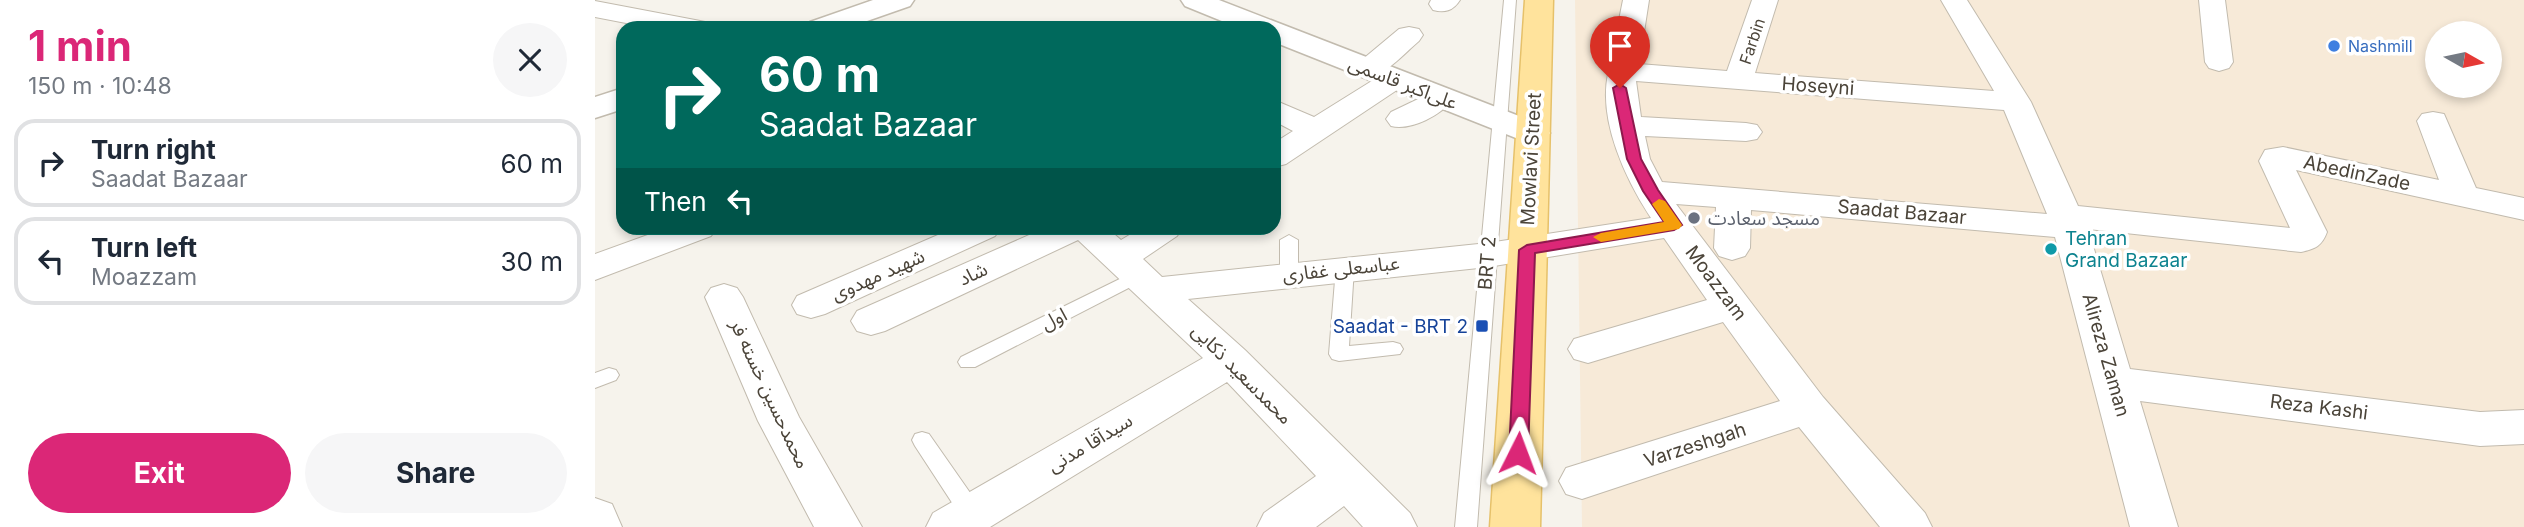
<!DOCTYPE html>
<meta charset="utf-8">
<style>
:root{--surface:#fff;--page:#f6f6f7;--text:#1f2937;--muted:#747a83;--line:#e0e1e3;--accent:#db2777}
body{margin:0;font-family:Inter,"Noto Sans Arabic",sans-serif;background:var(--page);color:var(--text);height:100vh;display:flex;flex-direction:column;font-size:26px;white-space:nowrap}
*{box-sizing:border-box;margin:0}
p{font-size:23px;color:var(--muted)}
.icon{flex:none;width:38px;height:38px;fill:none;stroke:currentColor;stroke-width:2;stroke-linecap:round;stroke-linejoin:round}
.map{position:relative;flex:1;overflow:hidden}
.sheet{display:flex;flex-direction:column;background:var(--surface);width:595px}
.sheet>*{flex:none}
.hud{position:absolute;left:21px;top:21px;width:665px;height:214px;border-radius:21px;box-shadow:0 4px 10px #0003;background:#00695c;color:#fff;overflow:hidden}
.needle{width:46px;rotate:99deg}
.fabs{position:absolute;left:1830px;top:21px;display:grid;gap:14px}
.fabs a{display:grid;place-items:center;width:77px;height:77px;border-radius:50%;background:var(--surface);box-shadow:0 4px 10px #0003;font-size:35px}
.pin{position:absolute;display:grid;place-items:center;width:60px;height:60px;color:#fff;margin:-72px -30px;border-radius:50% 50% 50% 0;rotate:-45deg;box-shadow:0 0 7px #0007}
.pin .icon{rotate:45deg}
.me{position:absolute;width:77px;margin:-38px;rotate:3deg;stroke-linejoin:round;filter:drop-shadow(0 0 5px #0008)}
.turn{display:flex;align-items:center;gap:24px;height:147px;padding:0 28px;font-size:32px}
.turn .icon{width:91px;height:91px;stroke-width:2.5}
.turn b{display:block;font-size:49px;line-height:60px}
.then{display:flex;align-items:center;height:66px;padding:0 28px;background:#0003;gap:14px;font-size:26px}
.round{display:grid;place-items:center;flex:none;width:74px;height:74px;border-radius:37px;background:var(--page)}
.summary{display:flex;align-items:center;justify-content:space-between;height:119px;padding:0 28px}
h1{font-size:42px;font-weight:700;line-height:52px;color:var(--accent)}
.cta{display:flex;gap:14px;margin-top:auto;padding:14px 28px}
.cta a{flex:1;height:80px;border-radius:42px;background:var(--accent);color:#fff;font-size:28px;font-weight:700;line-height:80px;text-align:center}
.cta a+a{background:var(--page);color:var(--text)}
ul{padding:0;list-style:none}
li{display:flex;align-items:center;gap:21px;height:88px;margin:0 14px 10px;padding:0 14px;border:4px solid var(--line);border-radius:21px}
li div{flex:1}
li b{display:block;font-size:26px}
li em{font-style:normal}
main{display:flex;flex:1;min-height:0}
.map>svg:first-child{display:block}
.commercial{fill:#f7ead8;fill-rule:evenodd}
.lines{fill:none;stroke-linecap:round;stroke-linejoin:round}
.service-casing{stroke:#c2bbae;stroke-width:2}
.minor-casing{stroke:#c2bbae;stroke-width:2}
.tertiary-casing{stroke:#c2bbae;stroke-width:3}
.primary-casing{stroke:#e6c16a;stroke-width:3}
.service{fill:#fff;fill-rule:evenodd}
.minor{fill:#fff;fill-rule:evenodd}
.tertiary{fill:#fff;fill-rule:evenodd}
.primary{fill:#ffe39c;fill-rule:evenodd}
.route{fill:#db2777;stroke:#8e194d;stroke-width:2}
.slow{fill:#f59e0b}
.shop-dot{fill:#3f7fe0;stroke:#fff;stroke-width:2.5}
.worship-dot{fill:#6b7280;stroke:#fff;stroke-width:2.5}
.culture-dot{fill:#0f9aa8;stroke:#fff;stroke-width:2.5}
.transit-dot{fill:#1a4fb4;stroke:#fff;stroke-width:2.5}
.labels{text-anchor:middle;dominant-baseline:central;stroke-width:7;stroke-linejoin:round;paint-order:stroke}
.far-street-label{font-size:16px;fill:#4b4439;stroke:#fff}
.far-shop-label{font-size:16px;fill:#366cbe;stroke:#fff;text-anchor:start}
.street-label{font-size:19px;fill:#4b4439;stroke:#fff}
.worship-label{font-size:19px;fill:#5b616d;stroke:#fff;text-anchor:start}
.culture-label{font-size:19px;fill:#0d838f;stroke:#fff;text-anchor:start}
.transit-label{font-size:19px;fill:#164399;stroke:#fff;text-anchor:end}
</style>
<main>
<section class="sheet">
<div class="summary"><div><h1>1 min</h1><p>150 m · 10:48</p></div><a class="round"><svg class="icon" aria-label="close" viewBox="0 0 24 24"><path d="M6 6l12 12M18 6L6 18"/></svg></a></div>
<ul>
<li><svg class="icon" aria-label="right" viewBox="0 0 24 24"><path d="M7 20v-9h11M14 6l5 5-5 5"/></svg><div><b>Turn right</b><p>Saadat Bazaar</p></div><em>60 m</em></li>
<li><svg class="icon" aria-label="left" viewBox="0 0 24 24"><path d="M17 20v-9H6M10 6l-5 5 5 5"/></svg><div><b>Turn left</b><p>Moazzam</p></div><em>30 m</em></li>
</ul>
<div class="cta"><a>Exit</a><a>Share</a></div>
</section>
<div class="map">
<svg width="1929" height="527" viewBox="0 0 1929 527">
<rect width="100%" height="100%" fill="#f6f3ec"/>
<path class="commercial" d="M 980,0 L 1929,0 L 1929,527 L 987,527 ZM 1843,33 L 1895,33 L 1895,86 L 1843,86 Z"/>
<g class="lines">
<g class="service-casing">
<path id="service" d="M 909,0 L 921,0 L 882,527 L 860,527 Z
M 694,235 L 703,240 L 703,274 L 694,280 L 685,274 L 685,240 Z
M 750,262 L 759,268 L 754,346 L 798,342 L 805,344 L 808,349 L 805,354 L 744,361 L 737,359 L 734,354 L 741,268 Z
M 545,269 L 554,275 L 551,279 L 380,367 L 366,367 L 363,362 L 366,357 Z
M 14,368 L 21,370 L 24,375 L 21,380 L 0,388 L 0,373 Z
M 327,432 L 334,434 L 385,507 L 388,514 L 385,521 L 377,523 L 369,521 L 320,446 L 317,440 L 320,434 Z"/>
</g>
<g class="minor-casing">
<path id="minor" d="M 836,0 L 865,0 C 858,11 850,13 838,10 L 834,4 Z
M 1028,0 L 1054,0 L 1044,64 L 1132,71 L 1157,0 L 1183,0 L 1160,73 L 1399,91 L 1346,0 L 1372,0 L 1436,102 L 1483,206 L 1695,228 L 1664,161 L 1670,150 L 1688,147 L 1844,180 L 1822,121 L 1827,114 L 1838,112 L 1849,114 L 1881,188 L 1929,198 L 1929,220 L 1701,170 L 1732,232 C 1727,246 1720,249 1706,252 L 1493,229 L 1535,369 L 1885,412 L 1929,410 L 1929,444 L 1885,446 L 1545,401 L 1583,527 L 1535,527 L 1460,237 L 1156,210 L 1155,248 L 1150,256 L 1137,260 L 1124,256 L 1119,248 L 1121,207 L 1081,204 L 1228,397 L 1330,513 L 1337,527 L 1285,527 L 1204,427 L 987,499 L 971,494 L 964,481 L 971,468 L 1185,401 L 1128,322 L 993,363 L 979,359 L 973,349 L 979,339 L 1112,300 L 1069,238 L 893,267 L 593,299 L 650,350 L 815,513 L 822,527 L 768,527 L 749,506 L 721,527 L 662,527 L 669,513 L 721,476 L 632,382 L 395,527 L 331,527 L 338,513 L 608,358 L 483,240 L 290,331 L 276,335 L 262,331 L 256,321 L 262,311 L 450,228 L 512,228 L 526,240 L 546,228 L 587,228 L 582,236 L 548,259 L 567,277 L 893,243 L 1056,218 C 1031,180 1003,121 1013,74 L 1010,71 L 1015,65 ZM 1041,81 L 1409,110 L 1452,214 L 1067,182 L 1055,159 L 1050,136 L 1151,141 L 1162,139 L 1167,132 L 1162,125 L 1151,123 L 1046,117 Z
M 1604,0 L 1630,0 L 1638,62 L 1634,68 L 1624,71 L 1614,68 L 1610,62 Z
M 0,1 L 100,20 L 110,22 L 114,28 L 57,28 L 0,17 Z
M 814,27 L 824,29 L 828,35 L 824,41 C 806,56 786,82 762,76 L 757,70 L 762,64 L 804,29 Z
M 798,71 L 808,74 L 813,80 L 808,86 L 691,164 L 679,167 L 679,143 L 698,131 L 679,121 L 679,100 L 719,117 L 788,74 Z
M 844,89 L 855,92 L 859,98 C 847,115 816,131 796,126 L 791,119 L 796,112 Z
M 72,228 L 122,228 L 116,236 L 0,280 L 0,254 Z
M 359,228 L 406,228 L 400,236 L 230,314 L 216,318 L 202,314 L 197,305 L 202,296 Z
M 129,284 L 142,288 L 148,297 L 204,417 L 267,527 L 219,527 L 163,421 L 110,297 L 116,288 Z
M 0,498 L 17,504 L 27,527 L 0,527 Z"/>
</g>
<g class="tertiary-casing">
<path id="tertiary" d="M 278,0 L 319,0 L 315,6 L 252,28 L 211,28 L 215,22 Z
M 586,0 L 624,0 L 950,126 L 955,133 L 950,140 L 938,143 L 926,140 L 679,42 L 679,28 L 644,28 L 590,6 Z
M 28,88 L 28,109 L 0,118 L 0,97 Z"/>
</g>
<g class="primary-casing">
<path id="primary" d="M 930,0 L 958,0 L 945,527 L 895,527 Z"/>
</g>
<use href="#service" class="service"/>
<use href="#minor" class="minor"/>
<use href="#tertiary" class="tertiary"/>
<use href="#primary" class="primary"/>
</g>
<path class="route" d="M 1025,84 L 1031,88 L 1046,159 L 1063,190 L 1087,225 L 1079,230 L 940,253 L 933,453 L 930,458 L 917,458 L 914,453 L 924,250 L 932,245 L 1069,222 L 1048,191 L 1032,159 L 1018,88 Z"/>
<path class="slow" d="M 1064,199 L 1070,201 L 1087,225 L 1084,229 L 1006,242 L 998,237 L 1006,233 L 1069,222 L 1057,204 Z"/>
<circle class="shop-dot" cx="1739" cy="46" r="7"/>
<circle class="worship-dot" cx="1099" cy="218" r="7"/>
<circle class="culture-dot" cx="1456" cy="249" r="7"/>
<rect class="transit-dot" x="880" y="319" width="14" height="14" rx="3.5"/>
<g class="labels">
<g class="far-street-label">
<text transform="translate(1157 41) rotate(-71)">Farbin</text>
</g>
<g class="far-shop-label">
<text x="1753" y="46">Nashmill</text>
</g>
<g class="street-label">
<text transform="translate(808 83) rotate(21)">علی‌اکبر قاسمی</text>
<text transform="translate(1223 86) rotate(4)">Hoseyni</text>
<text transform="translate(936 159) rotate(-87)">Mowlavi Street</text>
<text transform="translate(1762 173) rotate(12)">AbedinZade</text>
<text transform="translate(1307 212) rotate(5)">Saadat Bazaar</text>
<text transform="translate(892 263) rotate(-85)">BRT 2</text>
<text transform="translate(746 269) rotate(-6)">عباسعلی غفاری</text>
<text transform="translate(378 274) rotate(-25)">شاد</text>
<text transform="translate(283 275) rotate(-24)">شهید مهدوی</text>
<text transform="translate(1121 283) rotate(53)">Moazzam</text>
<text transform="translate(459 319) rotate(-27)">اول</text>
<text transform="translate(1511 355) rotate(74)">Alireza Zaman</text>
<text transform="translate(647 374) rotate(45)">محمدسعید ذکایی</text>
<text transform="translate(175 394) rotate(65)">محمدحسین خسته فر</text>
<text transform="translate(1724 407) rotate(7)">Reza Kashi</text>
<text transform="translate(495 443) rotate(-31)">سیدآقا مدنی</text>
<text transform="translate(1100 445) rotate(-18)">Varzeshgah</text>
</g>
<g class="worship-label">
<text x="1113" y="218">مسجد سعادت</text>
</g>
<g class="culture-label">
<text x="1470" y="238">Tehran<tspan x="1470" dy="22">Grand Bazaar</tspan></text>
</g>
<g class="transit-label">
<text x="873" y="326">Saadat - BRT 2</text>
</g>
</g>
</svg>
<div class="fabs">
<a><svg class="needle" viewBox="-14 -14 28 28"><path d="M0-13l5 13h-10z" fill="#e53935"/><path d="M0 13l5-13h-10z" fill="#747a83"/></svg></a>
</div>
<div class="pin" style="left:1025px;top:88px;background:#d93025"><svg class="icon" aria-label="arrive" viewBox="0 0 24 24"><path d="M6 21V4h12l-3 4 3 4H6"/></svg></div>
<svg class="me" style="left:923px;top:453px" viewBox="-20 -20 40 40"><path d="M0-17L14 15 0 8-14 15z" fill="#db2777" stroke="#fff" stroke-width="4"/></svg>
<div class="hud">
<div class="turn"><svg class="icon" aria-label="right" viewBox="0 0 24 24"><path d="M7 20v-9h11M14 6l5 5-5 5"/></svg><div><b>60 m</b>Saadat Bazaar</div></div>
<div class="then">Then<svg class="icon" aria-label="left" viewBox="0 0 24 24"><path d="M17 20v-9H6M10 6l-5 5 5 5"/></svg></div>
</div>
</div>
</main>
